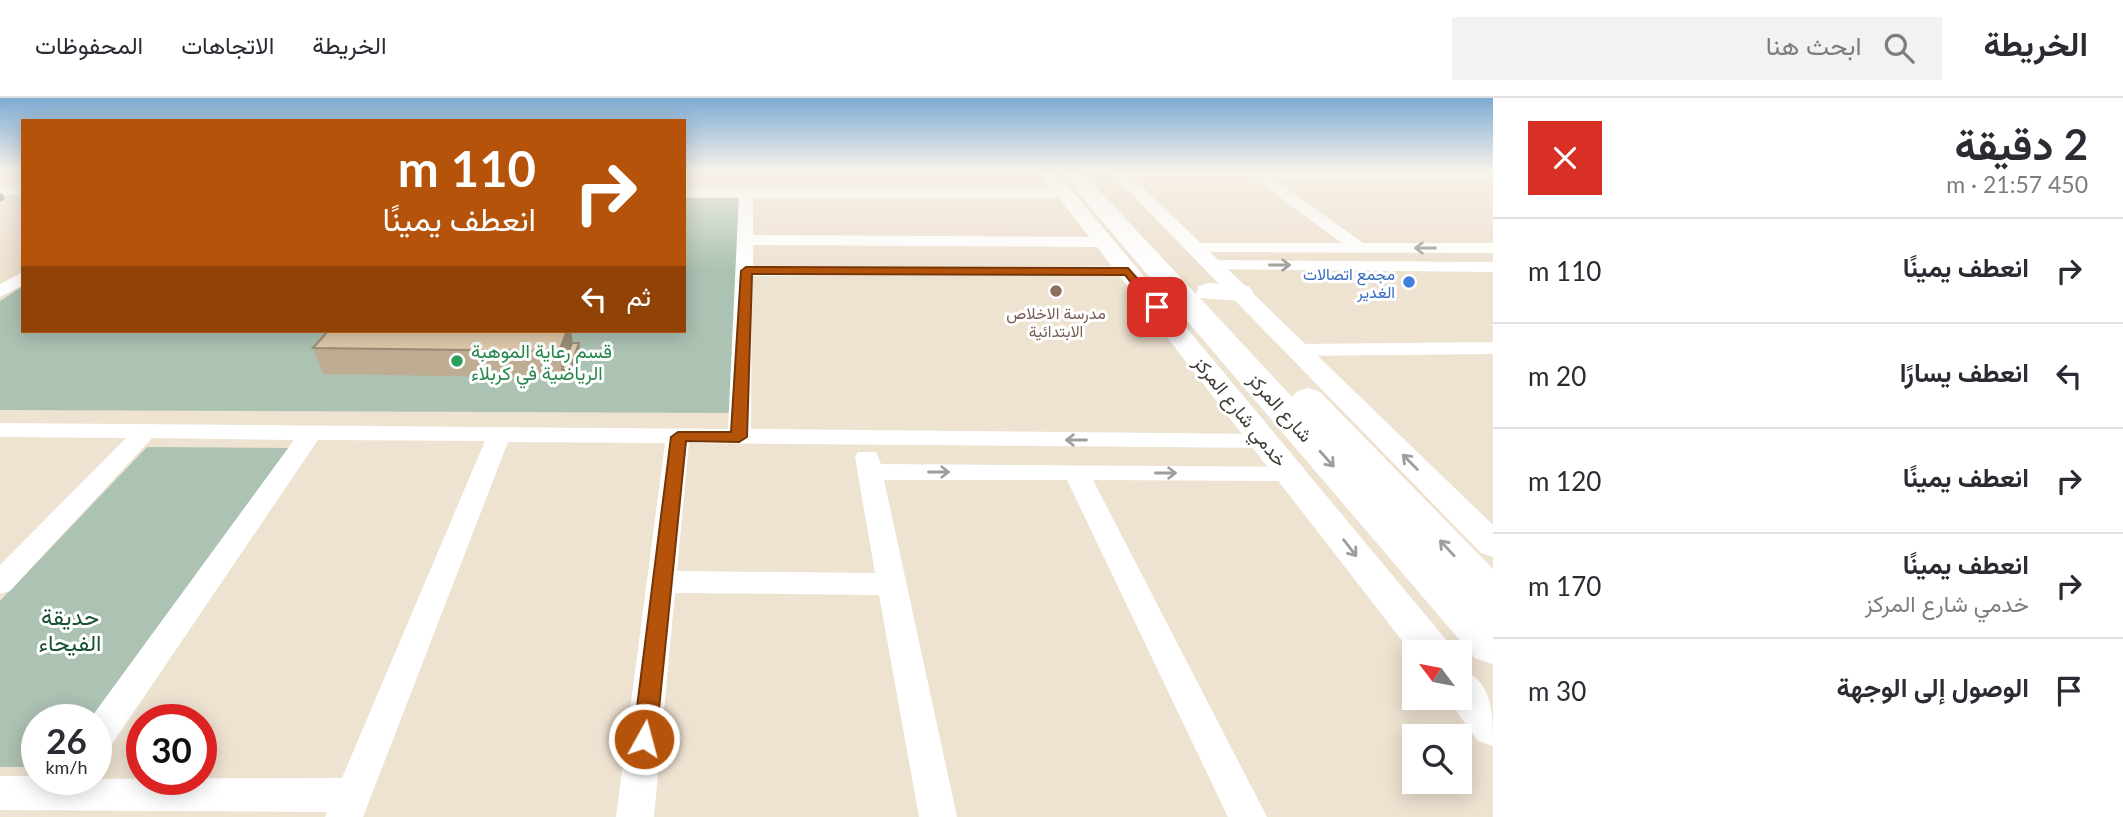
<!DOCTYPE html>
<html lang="ar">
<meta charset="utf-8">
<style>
:root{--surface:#fff;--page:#f2f2f3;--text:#2b2b33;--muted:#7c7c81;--line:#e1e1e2}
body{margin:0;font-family:Lato,Vazirmatn,sans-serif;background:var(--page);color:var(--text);direction:rtl;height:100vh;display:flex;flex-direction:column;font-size:26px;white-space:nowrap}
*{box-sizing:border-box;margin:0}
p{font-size:23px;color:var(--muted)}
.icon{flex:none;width:38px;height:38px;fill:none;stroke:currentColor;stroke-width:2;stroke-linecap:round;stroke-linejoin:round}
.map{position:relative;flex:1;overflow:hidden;direction:ltr}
.details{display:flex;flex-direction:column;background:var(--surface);width:630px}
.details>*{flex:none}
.guide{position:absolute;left:21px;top:21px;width:665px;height:214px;border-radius:0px;box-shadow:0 4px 18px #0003;direction:rtl;background:#b45309;color:#fff;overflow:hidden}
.needle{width:46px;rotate:302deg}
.fabs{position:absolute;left:1402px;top:542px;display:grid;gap:14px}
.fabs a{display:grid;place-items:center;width:70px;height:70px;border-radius:0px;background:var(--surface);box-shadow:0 4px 18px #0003;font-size:35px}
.speed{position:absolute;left:21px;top:606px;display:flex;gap:14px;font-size:35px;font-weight:700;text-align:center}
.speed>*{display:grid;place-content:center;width:91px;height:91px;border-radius:50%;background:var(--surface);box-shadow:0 4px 18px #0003;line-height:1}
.speed small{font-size:18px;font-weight:400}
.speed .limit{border:10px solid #d22;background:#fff;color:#111}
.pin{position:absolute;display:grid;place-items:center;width:60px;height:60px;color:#fff;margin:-30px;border-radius:14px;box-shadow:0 4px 10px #0006}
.me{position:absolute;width:77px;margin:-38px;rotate:7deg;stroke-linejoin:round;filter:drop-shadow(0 0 5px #0008)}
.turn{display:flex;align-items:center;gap:24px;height:147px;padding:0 35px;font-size:32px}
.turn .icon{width:91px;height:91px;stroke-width:2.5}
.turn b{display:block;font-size:49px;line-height:60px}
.then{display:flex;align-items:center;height:66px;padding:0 35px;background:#0003;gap:14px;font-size:26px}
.round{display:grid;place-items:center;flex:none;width:74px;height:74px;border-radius:0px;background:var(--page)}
.summary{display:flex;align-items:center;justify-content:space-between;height:119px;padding:0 35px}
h1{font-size:42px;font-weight:700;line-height:52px}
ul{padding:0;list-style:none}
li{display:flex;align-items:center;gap:21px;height:105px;padding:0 35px;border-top:2px solid var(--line)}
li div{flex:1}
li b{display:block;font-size:26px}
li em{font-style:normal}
header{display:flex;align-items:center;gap:42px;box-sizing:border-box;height:98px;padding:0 35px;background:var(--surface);border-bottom:2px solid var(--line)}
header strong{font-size:33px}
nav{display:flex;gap:38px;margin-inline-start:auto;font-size:24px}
.search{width:490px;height:63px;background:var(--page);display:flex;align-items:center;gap:18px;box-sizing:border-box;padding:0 24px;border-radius:0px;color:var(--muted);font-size:26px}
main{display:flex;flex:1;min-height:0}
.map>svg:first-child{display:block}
.green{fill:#acc2b3}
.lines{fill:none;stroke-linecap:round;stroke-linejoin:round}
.minor{fill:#fff;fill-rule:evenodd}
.tertiary{fill:#fff;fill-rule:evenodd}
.primary{fill:#fff;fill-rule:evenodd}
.wall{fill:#bfad93}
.shaded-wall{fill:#9b8d78}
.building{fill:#dec9ab;stroke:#9b8d78;stroke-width:2}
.oneway{stroke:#a09e9a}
.route{fill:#b45309;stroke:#753606;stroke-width:2}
.shop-dot{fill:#3f7fe0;stroke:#fff;stroke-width:2.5}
.education-dot{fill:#8d6e63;stroke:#fff;stroke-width:2.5}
.leisure-dot{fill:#2e9e5b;stroke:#fff;stroke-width:2.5}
.labels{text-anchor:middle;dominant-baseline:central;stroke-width:6;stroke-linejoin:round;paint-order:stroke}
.far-shop-label{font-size:16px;fill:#366cbe;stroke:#fff;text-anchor:end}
.far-education-label{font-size:16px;fill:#785e54;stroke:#fff}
.leisure-label{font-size:19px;fill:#27864d;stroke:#fff;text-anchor:start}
.street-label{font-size:19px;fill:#413c35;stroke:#fff}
.near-park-label{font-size:23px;fill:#195032;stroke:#fff}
</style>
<header>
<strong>الخريطة</strong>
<div class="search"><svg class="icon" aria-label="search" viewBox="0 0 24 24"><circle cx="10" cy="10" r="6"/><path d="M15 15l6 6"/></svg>ابحث هنا</div>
<nav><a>الخريطة</a><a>الاتجاهات</a><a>المحفوظات</a></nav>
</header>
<main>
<section class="details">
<div class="summary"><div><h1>2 دقيقة</h1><p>450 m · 21:57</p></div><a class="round" style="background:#d93025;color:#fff"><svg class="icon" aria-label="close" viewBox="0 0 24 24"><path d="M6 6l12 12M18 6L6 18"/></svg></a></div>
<ul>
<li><svg class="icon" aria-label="right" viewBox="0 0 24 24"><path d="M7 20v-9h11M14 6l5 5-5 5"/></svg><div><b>انعطف يمينًا</b></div><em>110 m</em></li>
<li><svg class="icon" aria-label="left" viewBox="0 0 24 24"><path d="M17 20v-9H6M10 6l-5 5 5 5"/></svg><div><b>انعطف يسارًا</b></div><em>20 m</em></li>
<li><svg class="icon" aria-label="right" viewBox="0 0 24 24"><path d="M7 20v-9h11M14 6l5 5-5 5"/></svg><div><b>انعطف يمينًا</b></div><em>120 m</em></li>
<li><svg class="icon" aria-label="right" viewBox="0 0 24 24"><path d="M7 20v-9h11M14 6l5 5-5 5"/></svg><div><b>انعطف يمينًا</b><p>خدمي شارع المركز</p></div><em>170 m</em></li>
<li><svg class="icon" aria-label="arrive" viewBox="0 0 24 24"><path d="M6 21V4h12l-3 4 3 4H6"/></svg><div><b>الوصول إلى الوجهة</b></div><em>30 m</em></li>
</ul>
</section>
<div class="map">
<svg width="1493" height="719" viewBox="0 0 1493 719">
<rect width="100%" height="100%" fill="#eee2d1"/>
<path class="green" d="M 684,98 L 742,98 L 733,315 L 0,312 L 0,203 L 23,188 L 23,233 L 684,233 Z
M 147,349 L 290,350 L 91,621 L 37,621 L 37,669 L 0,669 L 0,503 Z"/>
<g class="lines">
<path class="minor" d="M 1112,73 L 1493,73 L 1493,81 L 1274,81 L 1363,145 L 1493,145 L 1493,155 L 1193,154 L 1187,153 L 1187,145 L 1342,145 L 1251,78 L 1118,78 Z
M 746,92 L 753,96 L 753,137 L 1104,139 L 1112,144 L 1104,149 L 753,147 L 753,168 L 1128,168 L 1137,173 L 1128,178 L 752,178 L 751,331 L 1266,336 L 1274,338 L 1278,343 L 1274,348 L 1266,350 L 689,345 L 677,473 L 875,475 L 855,359 L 858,354 L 876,354 L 881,366 L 1300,369 L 1304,375 L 1300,381 L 1291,383 L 1093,382 L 1267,719 L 1228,719 L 1067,382 L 884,382 L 957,719 L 919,719 L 879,497 L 675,495 L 654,719 L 616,719 L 665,345 L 508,344 L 363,719 L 325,719 L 327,714 L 0,712 L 0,678 L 37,678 L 37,681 L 342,680 L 485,343 L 318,342 L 108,652 L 96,656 L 96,621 L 90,621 L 294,342 L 152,340 L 10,493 L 0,496 L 0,467 L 126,340 L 0,339 L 0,325 L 728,331 L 739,96 Z
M 1212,162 L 1493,164 L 1493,174 L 1206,171 L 1203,167 Z
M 23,174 L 23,187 L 0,199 L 0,186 Z
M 1493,244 L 1493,256 L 1297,258 L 1287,252 L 1297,246 Z"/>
<path class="tertiary" d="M 1038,73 L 1054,73 L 1071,91 L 1448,544 L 1453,555 L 1414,555 L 1414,558 L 1059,100 L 684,100 L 684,90 L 1050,90 Z
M 1109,73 L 1126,73 L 1493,427 L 1493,459 L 1481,455 Z
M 0,87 L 23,87 L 23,97 L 0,97 Z
M 1460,570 C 1493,584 1493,614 1493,648 L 1478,643 L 1447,600 L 1460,600 Z"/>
<path class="primary" d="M 1059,73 L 1081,73 L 1196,196 L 1199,188 L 1209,185 L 1249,188 L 1253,194 L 1249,200 L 1239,203 L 1200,200 L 1292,299 L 1296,294 L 1308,290 L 1320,294 L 1493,471 L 1493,566 L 1475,560 Z"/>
</g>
<path class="wall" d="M 579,245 L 580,252 L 570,280 L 323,276 L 313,250 Z"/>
<path class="shaded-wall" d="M 2,95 L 5,101 L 0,104 L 0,96 Z
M 567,233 L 571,233 L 574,251 L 562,272 L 559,253 Z
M 579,245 L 580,252 L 570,280 L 569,272 Z"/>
<path class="building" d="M 328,233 L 567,233 L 559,253 L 313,250 Z
M 572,245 L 579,245 L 569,272 L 562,272 Z"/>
<defs><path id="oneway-shaft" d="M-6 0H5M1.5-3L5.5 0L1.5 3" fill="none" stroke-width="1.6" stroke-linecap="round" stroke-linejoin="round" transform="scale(1.75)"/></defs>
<g class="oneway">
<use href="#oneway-shaft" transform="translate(1425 150) rotate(-180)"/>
<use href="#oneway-shaft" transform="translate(1280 167)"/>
<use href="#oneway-shaft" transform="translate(1076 342) rotate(-180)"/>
<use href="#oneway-shaft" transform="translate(1327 361) rotate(48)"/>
<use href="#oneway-shaft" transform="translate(1410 364) rotate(-135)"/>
<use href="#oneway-shaft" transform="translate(939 374)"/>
<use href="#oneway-shaft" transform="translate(1166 375)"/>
<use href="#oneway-shaft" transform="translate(1350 450) rotate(52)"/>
<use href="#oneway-shaft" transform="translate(1447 450) rotate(-133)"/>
</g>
<linearGradient id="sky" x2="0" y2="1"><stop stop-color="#7dabd2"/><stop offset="0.42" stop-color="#f7f2ea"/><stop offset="1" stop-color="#f7f2ea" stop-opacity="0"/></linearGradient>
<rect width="1493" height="173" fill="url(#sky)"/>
<path class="route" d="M 746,169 L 1128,170 L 1163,209 L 1153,212 L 1125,177 L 752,176 L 747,339 L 739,344 L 686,343 L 656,641 L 652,648 L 644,651 L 636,648 L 633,641 L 671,339 L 678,334 L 731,334 L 741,173 Z"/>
<circle class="shop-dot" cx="1409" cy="184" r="7"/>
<circle class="education-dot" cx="1056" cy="193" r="7"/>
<circle class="leisure-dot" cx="457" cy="263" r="7"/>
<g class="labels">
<g class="far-shop-label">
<text x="1395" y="175">مجمع اتصالات<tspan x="1395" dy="18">الغدير</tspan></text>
</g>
<g class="far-education-label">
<text x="1056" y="214">مدرسة الاخلاص<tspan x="1056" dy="18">الابتدائية</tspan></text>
</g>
<g class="leisure-label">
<text x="471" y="252">قسم رعاية الموهبة<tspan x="471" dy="22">الرياضية في كربلاء</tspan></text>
</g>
<g class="street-label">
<text transform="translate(1281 309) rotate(48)">شارع المركز</text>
<text transform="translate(1241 313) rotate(51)">خدمي شارع المركز</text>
</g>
<g class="near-park-label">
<text x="70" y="518">حديقة<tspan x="70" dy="26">الفيحاء</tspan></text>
</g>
</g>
</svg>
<div class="fabs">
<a><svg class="needle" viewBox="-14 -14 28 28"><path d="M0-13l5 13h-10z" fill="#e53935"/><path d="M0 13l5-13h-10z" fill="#7c7c81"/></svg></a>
<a><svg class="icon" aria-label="search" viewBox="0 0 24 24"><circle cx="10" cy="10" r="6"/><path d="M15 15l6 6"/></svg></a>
</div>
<div class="speed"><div>26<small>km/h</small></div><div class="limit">30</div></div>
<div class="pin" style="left:1157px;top:209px;background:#d93025"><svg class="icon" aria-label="arrive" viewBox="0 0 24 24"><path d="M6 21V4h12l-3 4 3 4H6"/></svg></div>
<svg class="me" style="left:644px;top:641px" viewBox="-20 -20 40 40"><circle r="17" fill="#b45309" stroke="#fff" stroke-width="3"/><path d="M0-11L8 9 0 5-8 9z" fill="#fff"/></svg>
<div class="guide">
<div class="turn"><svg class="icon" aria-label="right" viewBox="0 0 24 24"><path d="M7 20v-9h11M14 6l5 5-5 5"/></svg><div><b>110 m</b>انعطف يمينًا</div></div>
<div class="then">ثم<svg class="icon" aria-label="left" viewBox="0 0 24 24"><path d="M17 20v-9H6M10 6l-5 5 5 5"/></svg></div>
</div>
</div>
</main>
